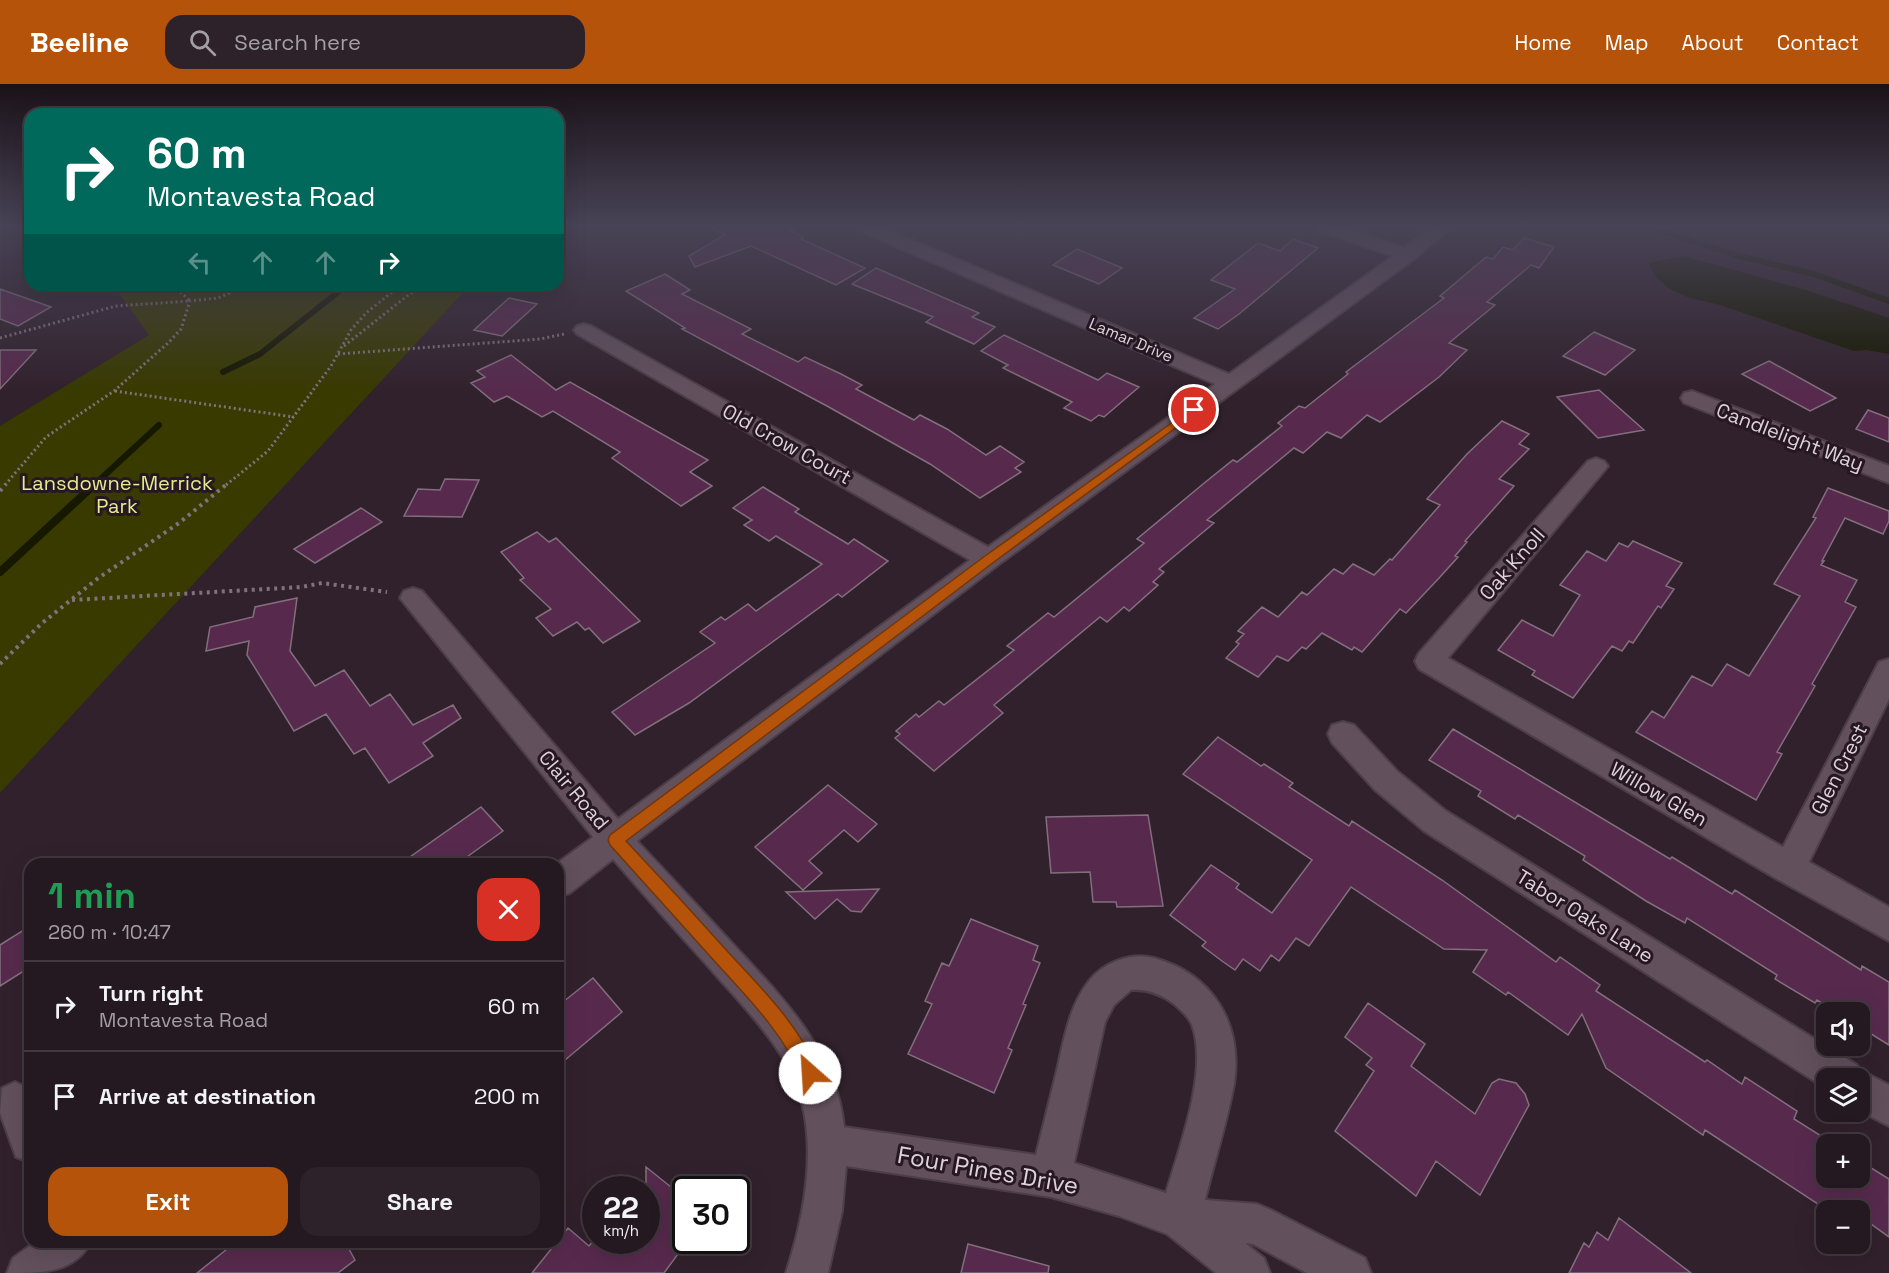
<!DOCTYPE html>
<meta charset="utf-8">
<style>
:root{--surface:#251921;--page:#2d222a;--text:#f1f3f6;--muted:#a3a0a5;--line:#42383f;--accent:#b45309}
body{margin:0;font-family:"Space Grotesk",sans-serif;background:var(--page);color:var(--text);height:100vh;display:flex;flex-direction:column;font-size:22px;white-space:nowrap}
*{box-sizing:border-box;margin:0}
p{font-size:20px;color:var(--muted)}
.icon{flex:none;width:33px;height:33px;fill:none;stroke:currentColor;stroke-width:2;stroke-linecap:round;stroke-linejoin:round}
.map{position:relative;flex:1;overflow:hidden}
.drawer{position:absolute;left:24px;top:774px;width:540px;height:390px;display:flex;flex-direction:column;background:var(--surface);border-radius:18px;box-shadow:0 6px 24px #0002,0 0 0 2px var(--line)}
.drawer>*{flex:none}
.hud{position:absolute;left:24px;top:24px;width:540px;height:183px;border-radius:18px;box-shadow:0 6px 24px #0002,0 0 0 2px var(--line);background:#00695c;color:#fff;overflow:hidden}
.tools{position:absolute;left:1816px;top:918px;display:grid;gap:12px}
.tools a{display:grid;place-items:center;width:54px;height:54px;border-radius:12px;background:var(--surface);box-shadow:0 6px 24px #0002,0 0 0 2px var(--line);font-size:30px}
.speed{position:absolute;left:582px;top:1092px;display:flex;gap:12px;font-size:30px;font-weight:700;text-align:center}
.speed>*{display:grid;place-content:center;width:78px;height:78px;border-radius:50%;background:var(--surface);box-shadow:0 6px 24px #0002,0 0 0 2px var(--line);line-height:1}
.speed small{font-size:15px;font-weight:400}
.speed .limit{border:3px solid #111;border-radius:9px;background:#fff;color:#111}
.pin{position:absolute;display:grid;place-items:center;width:51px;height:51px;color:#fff;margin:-26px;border:3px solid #fff;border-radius:50%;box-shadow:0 2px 6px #0007}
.me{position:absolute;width:66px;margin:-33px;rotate:334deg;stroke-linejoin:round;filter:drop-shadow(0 0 4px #0008)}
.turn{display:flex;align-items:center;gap:21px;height:126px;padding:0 24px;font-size:27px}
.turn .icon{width:78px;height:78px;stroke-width:2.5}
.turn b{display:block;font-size:42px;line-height:51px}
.lanes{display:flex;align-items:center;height:57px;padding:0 24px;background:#0003;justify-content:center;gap:30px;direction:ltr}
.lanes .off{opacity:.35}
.round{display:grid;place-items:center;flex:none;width:63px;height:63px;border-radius:18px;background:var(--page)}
.overview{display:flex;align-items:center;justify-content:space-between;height:102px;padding:0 24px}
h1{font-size:36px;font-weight:700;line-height:45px;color:#1e9e55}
.primary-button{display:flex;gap:12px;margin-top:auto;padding:12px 24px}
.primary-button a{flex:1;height:69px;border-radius:18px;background:var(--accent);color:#fff;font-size:24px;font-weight:700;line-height:69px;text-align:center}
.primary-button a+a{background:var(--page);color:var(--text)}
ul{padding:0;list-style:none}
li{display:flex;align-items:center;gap:18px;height:90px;padding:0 24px;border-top:2px solid var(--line)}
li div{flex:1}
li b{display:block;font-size:22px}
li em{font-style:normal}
header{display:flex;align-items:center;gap:36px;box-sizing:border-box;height:84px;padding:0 30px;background:var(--accent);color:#fff}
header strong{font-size:28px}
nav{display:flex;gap:33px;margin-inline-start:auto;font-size:21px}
.search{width:420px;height:54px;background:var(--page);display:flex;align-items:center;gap:15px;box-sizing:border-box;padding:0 21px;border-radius:18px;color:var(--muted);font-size:22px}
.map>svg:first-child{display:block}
.green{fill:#383a00}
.water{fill:#171800}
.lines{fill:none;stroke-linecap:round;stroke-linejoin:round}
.stream-far1{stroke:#171800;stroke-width:6}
.stream{stroke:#171800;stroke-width:8}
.building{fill:#572a4d;stroke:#826f7d;stroke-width:1.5}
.street-casing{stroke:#4b3e48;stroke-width:4}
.path-far1{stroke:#80727c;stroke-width:3;stroke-dasharray:2 3;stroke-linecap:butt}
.path{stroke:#80727c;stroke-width:4;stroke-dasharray:3 4.5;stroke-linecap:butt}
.street{fill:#62505d;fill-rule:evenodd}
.route{fill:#b45309;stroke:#753606;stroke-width:1.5}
.labels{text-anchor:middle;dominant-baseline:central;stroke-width:6;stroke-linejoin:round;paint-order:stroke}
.far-street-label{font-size:16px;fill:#ddd2da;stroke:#261723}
.street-label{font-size:20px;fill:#ddd2da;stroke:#261723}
.park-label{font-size:20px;fill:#e5ec92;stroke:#261723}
.near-street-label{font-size:24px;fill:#ddd2da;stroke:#261723}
</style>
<header>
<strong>Beeline</strong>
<div class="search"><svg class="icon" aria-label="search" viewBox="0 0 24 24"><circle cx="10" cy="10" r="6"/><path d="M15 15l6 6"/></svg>Search here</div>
<nav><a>Home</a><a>Map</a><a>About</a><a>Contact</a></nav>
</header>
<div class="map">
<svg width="1889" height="1189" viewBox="0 0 1889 1189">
<rect width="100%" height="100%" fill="#31212c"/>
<path class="green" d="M 113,201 L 470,201 L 0,709 L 0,342 L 149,251 Z"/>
<path class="water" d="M 1684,172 L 1806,206 L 1889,234 L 1889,270 L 1866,266 L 1854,267 L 1720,221 L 1690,214 L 1668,204 L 1656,193 L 1649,180 L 1652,178 Z"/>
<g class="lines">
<path class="stream-far1" d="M 1649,143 L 1739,172 L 1814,190 L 1889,217
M 223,288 L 260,270 L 347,201
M 94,401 L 159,341"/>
<path class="stream" d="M 0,488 L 95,400"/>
</g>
<path class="building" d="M 709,143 L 795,143 L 796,145 L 790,147 L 804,153 L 801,155 L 865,184 L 836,201 L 751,162 L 695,183 L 689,172 L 726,150 Z
M 1524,154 L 1554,163 L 1539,184 L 1531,181 L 1487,218 L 1495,221 L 1449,259 L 1467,266 L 1439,293 L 1380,338 L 1367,331 L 1341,354 L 1327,348 L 1303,369 L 1294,364 L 1207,436 L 1214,439 L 1159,485 L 1164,488 L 1153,498 L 1158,501 L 1129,527 L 1124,523 L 1107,538 L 1100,533 L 994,621 L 1003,629 L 934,687 L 895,654 L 900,650 L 896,647 L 916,630 L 919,633 L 939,617 L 944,621 L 1014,566 L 1007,562 L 1048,529 L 1054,533 L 1144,459 L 1137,455 L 1203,400 L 1233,376 L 1237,378 L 1282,342 L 1278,339 L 1299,322 L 1305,324 L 1348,290 L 1346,288 L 1444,214 L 1440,212 L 1486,173 L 1493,175 L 1503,163 L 1513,166 Z
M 1293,155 L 1318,164 L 1239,230 L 1218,245 L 1194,234 L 1235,205 L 1211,196 L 1258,159 L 1280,167 Z
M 1077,165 L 1122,184 L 1099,200 L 1053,181 Z
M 876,184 L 979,229 L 972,233 L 995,243 L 974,260 L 926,238 L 933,233 L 852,200 Z
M 665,190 L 690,206 L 682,210 L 751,245 L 742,250 L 798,278 L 805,273 L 841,290 L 862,301 L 856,305 L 914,336 L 920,331 L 947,345 L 986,371 L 1000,362 L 1024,378 L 1015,384 L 1021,388 L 980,414 L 930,380 L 827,322 L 682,245 L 685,244 L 626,207 Z
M 0,205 L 51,223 L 18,242 L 0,235 Z
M 509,214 L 537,220 L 502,252 L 474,246 Z
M 1594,248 L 1635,266 L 1605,291 L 1563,272 Z
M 1004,251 L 1098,296 L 1107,289 L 1139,303 L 1104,333 L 1099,331 L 1091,337 L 1064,324 L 1072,318 L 1003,284 L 1008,281 L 981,267 Z
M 0,266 L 36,266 L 0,305 Z
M 511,271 L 556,306 L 570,298 L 708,376 L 690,388 L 712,402 L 681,422 L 612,374 L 620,368 L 553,327 L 542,333 L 507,312 L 494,318 L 471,299 L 485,293 L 477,287 Z
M 1769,277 L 1836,314 L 1810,327 L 1742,290 Z
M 1599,306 L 1644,346 L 1598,354 L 1557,313 Z
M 1868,326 L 1889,334 L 1889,358 L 1856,345 Z
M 1502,337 L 1529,350 L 1519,360 L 1529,365 L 1499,395 L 1514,402 L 1465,457 L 1467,458 L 1455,472 L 1458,473 L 1440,493 L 1406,529 L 1400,525 L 1362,568 L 1354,563 L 1352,566 L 1322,549 L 1306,565 L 1302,563 L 1288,577 L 1277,572 L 1258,593 L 1226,574 L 1239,560 L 1236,558 L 1244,550 L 1238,547 L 1262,523 L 1278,533 L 1302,508 L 1307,511 L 1334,485 L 1343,490 L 1353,480 L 1374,491 L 1390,475 L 1392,476 L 1440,421 L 1427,415 L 1467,370 Z
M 445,395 L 479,396 L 462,433 L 404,432 L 418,405 L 440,406 Z
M 763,403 L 799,425 L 795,428 L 848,460 L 854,455 L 888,477 L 842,513 L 838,510 L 689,619 L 635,651 L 612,628 L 715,559 L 700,548 L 721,533 L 725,536 L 748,520 L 756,527 L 822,480 L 776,452 L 769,457 L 744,441 L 752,436 L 733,424 Z
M 1828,404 L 1889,427 L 1889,437 L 1883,450 L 1845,434 L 1822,477 L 1824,477 L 1821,481 L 1857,496 L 1845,518 L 1856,523 L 1812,600 L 1815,602 L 1777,668 L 1782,670 L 1756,716 L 1636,648 L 1652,627 L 1664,634 L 1692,592 L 1712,602 L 1727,580 L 1749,592 L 1800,512 L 1774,500 L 1816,434 L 1813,433 Z
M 361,424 L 382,438 L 315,479 L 294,465 Z
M 537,448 L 549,458 L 556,454 L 640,537 L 603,559 L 589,544 L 585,546 L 577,538 L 553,552 L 536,534 L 551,525 L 520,496 L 524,494 L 501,468 Z
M 1633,457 L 1682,479 L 1666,502 L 1674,505 L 1661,524 L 1658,522 L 1633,559 L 1629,557 L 1622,567 L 1612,562 L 1573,614 L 1532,591 L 1535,587 L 1498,566 L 1522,536 L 1553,552 L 1580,511 L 1560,501 L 1587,467 L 1606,477 L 1619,459 L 1628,463 Z
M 297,514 L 290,567 L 315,602 L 344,586 L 370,622 L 390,610 L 413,641 L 453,621 L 461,634 L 423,659 L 433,672 L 389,699 L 365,664 L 354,670 L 326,630 L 294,647 L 247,571 L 249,557 L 206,567 L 210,543 L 253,533 L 255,523 Z
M 1453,645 L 1670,775 L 1672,773 L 1732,810 L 1735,806 L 1861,886 L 1862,882 L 1889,898 L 1889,961 L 1860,943 L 1860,928 L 1837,928 L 1817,916 L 1815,919 L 1775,895 L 1777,891 L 1687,834 L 1685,839 L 1646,817 L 1583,776 L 1585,772 L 1518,731 L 1515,735 L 1478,712 L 1481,707 L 1429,676 Z
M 1218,653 L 1261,682 L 1264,680 L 1293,699 L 1289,703 L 1349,742 L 1352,737 L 1442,796 L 1556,878 L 1560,873 L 1600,901 L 1596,907 L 1705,978 L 1707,976 L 1742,1000 L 1745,993 L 1797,1027 L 1794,1035 L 1834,1060 L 1827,1060 L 1827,1094 L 1860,1094 L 1860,1077 L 1889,1095 L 1889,1153 L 1860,1132 L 1860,1126 L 1827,1126 L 1705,1046 L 1703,1051 L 1606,984 L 1582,930 L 1568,951 L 1508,908 L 1506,911 L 1473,888 L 1487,866 L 1444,865 L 1351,803 L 1309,862 L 1296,854 L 1279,877 L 1271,871 L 1260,887 L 1243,875 L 1235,886 L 1222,877 L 1202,862 L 1206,858 L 1170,831 L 1211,781 L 1239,800 L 1236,804 L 1272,829 L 1312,776 L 1183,690 Z
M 828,701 L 877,740 L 858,758 L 844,746 L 809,777 L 822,789 L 803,806 L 755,763 Z
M 481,723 L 503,747 L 457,780 L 400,780 Z
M 1148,731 L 1163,822 L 1117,823 L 1116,818 L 1093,818 L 1090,788 L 1051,789 L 1046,733 Z
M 879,805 L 861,828 L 851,827 L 837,815 L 815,835 L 786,808 Z
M 971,835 L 1038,862 L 1033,876 L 1040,879 L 1023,920 L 1026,921 L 1008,964 L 1012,966 L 994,1009 L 908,970 L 932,920 L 925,917 L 942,879 L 949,882 Z
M 30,842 L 30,883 L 0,902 L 0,861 Z
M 593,894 L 622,928 L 558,982 L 558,922 Z
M 1368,919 L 1425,960 L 1411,982 L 1475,1030 L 1492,999 L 1499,995 L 1516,999 L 1525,1010 L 1529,1021 L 1480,1111 L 1436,1077 L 1416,1112 L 1335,1047 L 1374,987 L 1366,981 L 1372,974 L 1345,953 Z
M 646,1083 L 686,1115 L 686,1159 L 664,1189 L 532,1189 L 568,1144 L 589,1162 L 594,1156 L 646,1156 Z
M 1619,1134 L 1691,1189 L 1569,1189 L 1584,1159 L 1589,1163 L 1597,1148 L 1608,1156 Z
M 236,1158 L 345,1158 L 355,1176 L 338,1189 L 197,1189 Z
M 968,1160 L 1049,1182 L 1048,1189 L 961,1189 Z"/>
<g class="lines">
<g class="street-casing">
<path id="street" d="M 857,143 L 881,143 L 1229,290 L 1393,172 L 1320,147 L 1317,143 L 1343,143 L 1404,164 L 1431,143 L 1451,143 L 1414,175 L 998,481 L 637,757 C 669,791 700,824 731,858 C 780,911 837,967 844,1043 L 1036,1071 C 1043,1043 1050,1015 1057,986 C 1064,956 1069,922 1089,897 C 1104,878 1131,868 1154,874 C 1213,890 1243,940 1234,1000 C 1227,1039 1214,1078 1205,1116 L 1257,1120 L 1271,1126 L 1365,1174 L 1371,1189 L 1307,1189 L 1253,1160 L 1245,1159 L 1264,1174 L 1270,1189 L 1216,1189 L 1167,1150 L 1119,1132 L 1051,1113 L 846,1082 L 842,1127 L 828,1189 L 786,1189 C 803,1136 816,1074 802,1019 C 788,964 742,922 707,881 C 675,846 644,811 613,775 L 570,809 L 558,813 L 556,780 L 593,753 L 400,514 L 404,507 L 413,504 L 422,507 L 618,735 L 970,476 L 577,250 L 574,246 L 577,242 L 584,240 L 591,242 L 988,463 L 1215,300 L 860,147 ZM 1131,906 C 1148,905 1161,910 1174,920 C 1181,926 1189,933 1192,941 C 1209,986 1179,1064 1166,1109 L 1074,1079 L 1105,938 L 1114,921 Z
M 1692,307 L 1889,382 L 1889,399 L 1684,319 L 1681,314 L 1684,309 Z
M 1596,374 L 1604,377 L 1608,382 L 1604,387 L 1448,574 L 1783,763 L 1879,578 L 1889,575 L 1889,615 L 1809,778 L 1889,823 L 1889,857 L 1777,795 L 1419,585 L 1415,577 L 1419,569 L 1588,377 Z
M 1343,638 L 1354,641 L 1397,687 L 1446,727 L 1857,981 L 1860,986 L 1889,1001 L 1889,1042 L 1860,1027 L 1860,994 L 1827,994 L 1827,1005 L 1424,747 L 1375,706 L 1332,659 L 1328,650 L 1332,641 Z
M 15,998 L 28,1004 L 30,1007 L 30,1078 L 16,1073 L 0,1029 L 2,1004 Z
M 35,1158 L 91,1158 C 74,1189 43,1189 7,1189 L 13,1174 Z"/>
</g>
<path class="path-far1" d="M 173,201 L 190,217
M 0,254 L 116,222 L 190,217
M 344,262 L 421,201
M 338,270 L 540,255 L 564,250
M 115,307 L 294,333
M 5,401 L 46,353 L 114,307 L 168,259 L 181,245 L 190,217 L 218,214 L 247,201
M 226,401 L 268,367 L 331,282 L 351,246 L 366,229 L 401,201"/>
<path class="path" d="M 0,407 L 6,400
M 72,516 L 302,503 L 322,499 L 387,508
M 0,580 L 41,540 L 97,495 L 179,439 L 227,400"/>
<use href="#street" class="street"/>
</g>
<linearGradient id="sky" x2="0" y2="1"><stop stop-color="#1b1218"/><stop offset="0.46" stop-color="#484356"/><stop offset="1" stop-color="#484356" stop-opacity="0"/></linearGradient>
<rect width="1889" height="309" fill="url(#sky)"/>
<path class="route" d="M 1194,323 L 1197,324 L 1197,328 L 994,478 L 626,757 C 661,794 695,831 729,869 C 763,906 800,942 819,989 L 816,996 L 810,998 L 803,996 C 785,952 750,916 718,881 C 682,841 646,801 610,761 L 608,756 L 610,751 L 985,472 Z"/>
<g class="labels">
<g class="far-street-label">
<text transform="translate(1131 256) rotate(23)">Lamar Drive</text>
</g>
<g class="street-label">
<text transform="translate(1790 353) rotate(21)">Candlelight Way</text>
<text transform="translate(787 360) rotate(29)">Old Crow Court</text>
<text transform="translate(1512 480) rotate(-49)">Oak Knoll</text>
<text transform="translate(1839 685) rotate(-63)">Glen Crest</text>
<text transform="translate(574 706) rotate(50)">Clair Road</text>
<text transform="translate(1659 710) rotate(30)">Willow Glen</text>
<text transform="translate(1585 832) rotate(32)">Tabor Oaks Lane</text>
</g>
<g class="park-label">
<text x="117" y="399">Lansdowne-Merrick<tspan x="117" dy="23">Park</tspan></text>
</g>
<g class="near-street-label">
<text transform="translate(988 1086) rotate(10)">Four Pines Drive</text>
</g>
</g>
</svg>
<div class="tools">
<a><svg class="icon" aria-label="sound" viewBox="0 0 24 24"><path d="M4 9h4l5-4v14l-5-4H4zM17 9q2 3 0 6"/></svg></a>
<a><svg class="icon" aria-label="layers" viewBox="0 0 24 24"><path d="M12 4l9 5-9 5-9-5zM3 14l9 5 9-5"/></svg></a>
<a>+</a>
<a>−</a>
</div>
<div class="speed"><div>22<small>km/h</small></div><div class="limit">30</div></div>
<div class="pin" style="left:1194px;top:326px;background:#d93025"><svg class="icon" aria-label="arrive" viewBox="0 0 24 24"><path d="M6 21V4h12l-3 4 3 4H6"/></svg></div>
<svg class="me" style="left:810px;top:989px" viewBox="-20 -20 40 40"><circle r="19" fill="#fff"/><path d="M0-13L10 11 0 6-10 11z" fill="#b45309"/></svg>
<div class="hud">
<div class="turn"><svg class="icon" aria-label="right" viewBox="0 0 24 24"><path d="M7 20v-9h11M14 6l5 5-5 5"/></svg><div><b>60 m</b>Montavesta Road</div></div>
<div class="lanes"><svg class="icon off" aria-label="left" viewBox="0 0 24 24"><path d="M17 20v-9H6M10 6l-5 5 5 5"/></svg><svg class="icon off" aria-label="ahead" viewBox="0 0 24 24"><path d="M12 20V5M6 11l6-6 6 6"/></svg><svg class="icon off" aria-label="ahead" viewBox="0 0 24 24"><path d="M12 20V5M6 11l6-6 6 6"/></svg><svg class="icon" aria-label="right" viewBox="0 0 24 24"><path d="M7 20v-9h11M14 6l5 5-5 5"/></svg></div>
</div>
<section class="drawer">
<div class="overview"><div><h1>1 min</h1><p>260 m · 10:47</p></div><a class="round" style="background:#d93025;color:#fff"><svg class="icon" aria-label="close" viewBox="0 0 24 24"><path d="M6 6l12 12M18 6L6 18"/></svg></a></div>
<ul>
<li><svg class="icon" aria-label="right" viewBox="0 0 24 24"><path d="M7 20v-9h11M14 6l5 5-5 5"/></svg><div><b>Turn right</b><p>Montavesta Road</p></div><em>60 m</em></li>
<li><svg class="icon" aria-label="arrive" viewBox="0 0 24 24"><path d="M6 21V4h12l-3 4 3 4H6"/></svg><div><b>Arrive at destination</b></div><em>200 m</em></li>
</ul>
<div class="primary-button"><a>Exit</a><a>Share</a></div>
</section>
</div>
